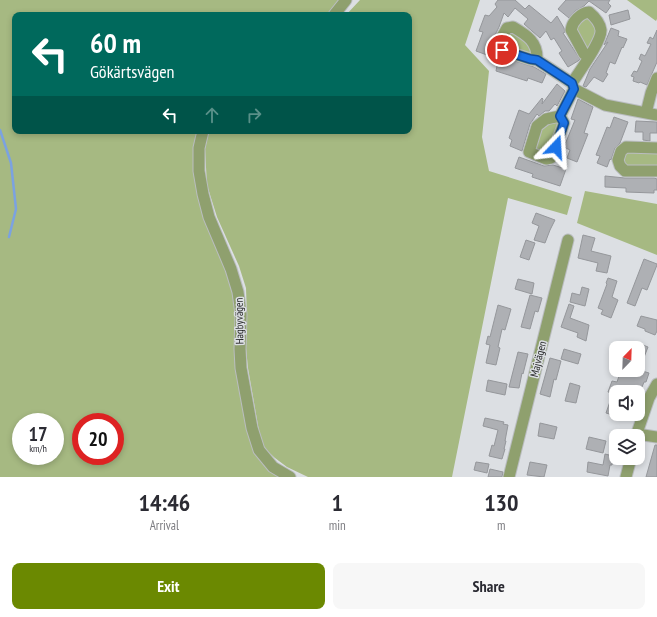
<!DOCTYPE html>
<meta charset="utf-8">
<style>
:root{--surface:#fff;--page:#f7f7f7;--text:#2b2b33;--muted:#7c7c81;--accent:#6b8901}
body{margin:0;font-family:"PT Sans Narrow",sans-serif;background:var(--page);color:var(--text);height:100vh;display:flex;flex-direction:column;font-size:15px;white-space:nowrap}
*{box-sizing:border-box;margin:0}
p{font-size:13px;color:var(--muted)}
.icon{flex:none;width:22px;height:22px;fill:none;stroke:currentColor;stroke-width:2;stroke-linecap:round;stroke-linejoin:round}
.map{position:relative;height:477px;overflow:hidden}
.side{display:flex;flex-direction:column;background:var(--surface);flex:1}
.side>*{flex:none}
.top-card{position:absolute;left:12px;top:12px;width:400px;height:122px;border-radius:8px;box-shadow:0 2px 6px #0003;background:#00695c;color:#fff;overflow:hidden}
.needle{width:26px;rotate:23deg}
.tools{position:absolute;left:609px;top:341px;display:grid;gap:8px}
.tools a{display:grid;place-items:center;width:36px;height:36px;border-radius:8px;background:var(--surface);box-shadow:0 2px 6px #0003;font-size:20px}
.speed{position:absolute;left:12px;top:413px;display:flex;gap:8px;font-size:20px;font-weight:700;text-align:center}
.speed>*{display:grid;place-content:center;width:52px;height:52px;border-radius:50%;background:var(--surface);box-shadow:0 2px 6px #0003;line-height:1}
.speed small{font-size:10px;font-weight:400}
.speed .limit{border:6px solid #d22;background:#fff;color:#111}
.pin{position:absolute;display:grid;place-items:center;width:34px;height:34px;color:#fff;margin:-17px;border:2px solid #fff;border-radius:50%;box-shadow:0 1px 4px #0007}
.me{position:absolute;width:44px;margin:-22px;rotate:20deg;stroke-linejoin:round;filter:drop-shadow(0 0 3px #0008)}
.turn{display:flex;align-items:center;gap:14px;height:84px;padding:0 12px;font-size:18px}
.turn .icon{width:52px;height:52px;stroke-width:2.5}
.turn b{display:block;font-size:28px;line-height:34px}
.lanes{display:flex;align-items:center;height:38px;padding:0 12px;background:#0003;justify-content:center;gap:20px;direction:ltr}
.lanes .off{opacity:.35}
.eta{display:flex;justify-content:space-evenly;align-items:center;height:68px;text-align:center}
.eta b{font-size:24px;font-weight:600;line-height:28px}
.button{display:flex;gap:8px;margin-top:auto;padding:8px 12px}
.button a{flex:1;height:46px;border-radius:8px;background:var(--accent);color:#fff;font-size:16px;font-weight:600;line-height:46px;text-align:center}
.button a+a{background:var(--page);color:var(--text)}
.map>svg:first-child{display:block}
.green{fill:#a6b982;fill-rule:evenodd}
.lines{fill:none;stroke-linecap:round;stroke-linejoin:round}
.stream{stroke:#7ba2e1;stroke-width:2.5}
.building{fill:#aeb0b4;stroke:#95979b}
.minor-casing{stroke:#babdc0;stroke-width:13}
.minor{stroke:#8fa06e;stroke-width:11}
.route-casing{stroke:#114b97;stroke-width:10}
.route{stroke:#1a73e8;stroke-width:7}
.labels{text-anchor:middle;dominant-baseline:central;stroke-width:3;stroke-linejoin:round;paint-order:stroke}
.street-label{font-size:11px;fill:#1f2021;stroke:#dcdfe3}
</style>
<div class="map">
<svg width="657" height="477" viewBox="0 0 657 477">
<rect width="100%" height="100%" fill="#dcdfe3"/>
<path class="green" d="M 0,0 L 341,0 L 327,15 L 15,15 L 15,131 L 198,131 L 195,147 L 234,287 L 247,425 L 280,477 L 0,477 ZM 21,422 L 55,422 L 55,456 L 21,456 ZM 81,422 L 115,422 L 115,456 L 81,456 Z
M 360,0 L 480,0 L 465,45 L 489,71 L 482,137 L 489,171 L 572,197 L 567,215 L 508,198 L 452,477 L 308,477 L 287,467 L 275,458 L 265,449 L 260,437 L 248,368 L 246,348 L 247,317 L 246,288 L 239,266 L 217,217 L 207,185 L 205,149 L 209,131 L 409,131 L 409,15 L 346,15 Z
M 627,0 L 657,0 L 657,19 L 656,21 Z
M 584,13 L 602,31 L 589,56 L 572,24 Z
M 507,28 L 524,33 L 537,60 L 502,50 Z
M 560,116 L 551,158 L 529,152 L 537,126 Z
M 657,148 L 657,171 L 625,171 L 621,151 Z
M 585,191 L 657,204 L 657,255 L 577,223 Z"/>
<g class="lines">
<path class="stream" d="M 0,130 L 11,163 L 16,209 L 9,237"/>
</g>
<path class="building" d="M 498,0 L 515,0 L 525,9 L 529,5 L 551,23 L 557,16 L 564,28 L 565,32 L 563,33 L 580,59 L 578,61 L 568,67 L 559,53 L 562,51 L 554,38 L 551,40 L 546,31 L 540,38 L 524,24 L 528,19 L 515,8 L 508,17 L 504,13 L 499,27 L 494,37 L 493,36 L 487,55 L 476,51 L 483,32 L 479,31 L 485,15 L 489,16 L 497,7 L 495,4 Z
M 566,0 L 610,0 L 608,3 L 611,6 L 606,13 L 589,1 L 584,6 L 575,11 L 569,18 L 558,9 Z
M 628,10 L 630,19 L 611,25 L 609,15 Z
M 611,28 L 619,31 L 618,36 L 627,39 L 623,48 L 622,47 L 615,64 L 610,62 L 606,73 L 608,74 L 603,82 L 594,77 L 586,87 L 583,86 L 590,69 L 608,42 L 604,45 Z
M 657,30 L 657,62 L 647,85 L 640,82 L 639,83 L 633,81 L 634,77 L 631,76 L 634,71 L 637,72 L 642,61 L 639,59 L 641,54 L 645,56 L 651,44 L 647,43 L 650,37 L 653,39 Z
M 499,56 L 534,67 L 546,74 L 542,83 L 528,78 L 527,81 L 496,71 Z
M 557,84 L 565,91 L 557,106 L 555,104 L 549,111 L 545,111 L 539,116 L 537,114 L 530,124 L 522,151 L 510,146 L 512,140 L 509,138 L 519,110 L 529,114 L 542,98 L 543,99 L 542,104 Z
M 578,99 L 593,107 L 584,133 L 588,134 L 577,162 L 567,158 L 570,150 L 564,147 L 575,120 L 571,119 Z
M 614,117 L 628,122 L 620,143 L 615,148 L 611,160 L 610,159 L 607,167 L 597,163 L 600,156 L 596,155 L 607,127 L 610,128 Z
M 636,121 L 657,122 L 657,133 L 650,133 L 650,141 L 643,140 L 643,132 L 635,132 Z
M 519,157 L 544,166 L 553,165 L 566,169 L 560,186 L 532,177 L 533,174 L 515,168 Z
M 605,176 L 625,178 L 654,178 L 657,179 L 657,190 L 654,190 L 654,193 L 626,192 L 626,188 L 605,187 Z
M 536,213 L 555,220 L 550,230 L 545,243 L 534,240 L 539,226 L 532,223 Z
M 583,235 L 595,238 L 591,251 L 611,256 L 607,273 L 596,271 L 598,263 L 578,258 Z
M 526,240 L 535,243 L 529,260 L 520,257 Z
M 644,259 L 657,264 L 657,265 L 647,290 L 642,288 L 635,306 L 627,303 Z
M 608,278 L 617,281 L 612,297 L 618,300 L 611,318 L 601,314 L 603,310 L 598,308 L 607,284 L 606,283 Z
M 518,279 L 534,283 L 532,294 L 515,289 Z
M 582,287 L 589,289 L 585,306 L 570,302 L 572,293 L 580,295 Z
M 530,295 L 542,298 L 538,312 L 535,311 L 530,329 L 521,327 Z
M 569,304 L 574,306 L 570,318 L 589,325 L 586,341 L 577,337 L 578,333 L 561,327 Z
M 498,305 L 511,309 L 505,330 L 502,329 L 498,347 L 500,348 L 496,365 L 486,363 L 490,345 L 486,344 L 488,336 L 490,337 Z
M 641,316 L 657,320 L 657,331 L 655,335 L 645,331 L 645,329 L 637,326 Z
M 638,343 L 648,347 L 639,370 L 649,373 L 646,382 L 644,382 L 640,392 L 616,392 L 616,416 L 606,413 L 613,393 L 608,392 L 612,381 L 617,382 L 621,370 L 638,370 Z
M 564,349 L 581,354 L 578,364 L 561,359 Z
M 518,352 L 528,354 L 523,374 L 522,373 L 519,388 L 509,387 Z
M 550,358 L 561,361 L 556,380 L 554,379 L 550,397 L 540,394 Z
M 488,380 L 507,384 L 505,395 L 486,391 Z
M 570,383 L 580,386 L 576,403 L 565,401 Z
M 485,418 L 504,422 L 503,424 L 508,425 L 505,441 L 506,441 L 504,449 L 505,449 L 502,459 L 489,456 L 492,445 L 494,446 L 498,430 L 483,426 Z
M 540,423 L 557,427 L 554,439 L 538,436 Z
M 589,437 L 606,441 L 603,453 L 586,449 Z
M 655,445 L 657,445 L 657,477 L 646,477 Z
M 605,454 L 613,456 L 612,465 L 610,465 L 608,476 L 587,472 L 588,462 L 603,465 Z
M 476,462 L 489,464 L 487,473 L 474,470 Z
M 530,462 L 547,465 L 544,477 L 527,475 Z
M 490,469 L 503,472 L 502,477 L 488,477 Z"/>
<g class="lines">
<g class="minor-casing">
<path id="minor" d="M 334,15 L 346,0
M 537,60 L 530,59 L 502,50 L 499,42 L 507,28 L 513,27 C 527,35 538,42 537,60 L 572,83 L 574,89 L 605,105 L 657,115
M 572,83 C 579,72 602,41 601,30 C 600,22 595,17 589,12 C 580,13 572,22 571,30 L 584,54 L 589,56
M 646,113 L 651,93 L 657,78
M 560,116 L 564,123 L 551,158 L 546,159 L 529,152 L 537,126 L 546,119 L 560,116 L 574,89
M 203,131 L 199,148 L 199,171 L 203,194 L 209,217 L 231,269 L 238,292 L 241,314 L 240,349 L 241,368 L 252,428 L 259,450 L 273,467 L 290,477
M 657,148 L 626,147 L 621,151 L 618,160 L 620,166 L 625,171 L 657,171
M 637,434 L 657,437
M 636,436 L 649,398 L 657,384
M 509,477 L 568,240
M 626,477 L 631,458"/>
</g>
<use href="#minor" class="minor"/>
</g>
<g class="lines">
<g class="route-casing">
<path id="route" d="M 502,50 L 530,59 L 537,60 L 572,83 L 574,89 L 560,116 L 564,123 L 556,147"/>
</g>
<use href="#route" class="route"/>
</g>
<g class="labels">
<g class="street-label">
<text transform="translate(239 321) rotate(-91)">Hagbyvägen</text>
<text transform="translate(538 359) rotate(-76)">Majvägen</text>
</g>
</g>
</svg>
<div class="tools">
<a><svg class="needle" viewBox="-14 -14 28 28"><path d="M0-13l5 13h-10z" fill="#e53935"/><path d="M0 13l5-13h-10z" fill="#7c7c81"/></svg></a>
<a><svg class="icon" aria-label="sound" viewBox="0 0 24 24"><path d="M4 9h4l5-4v14l-5-4H4zM17 9q2 3 0 6"/></svg></a>
<a><svg class="icon" aria-label="layers" viewBox="0 0 24 24"><path d="M12 4l9 5-9 5-9-5zM3 14l9 5 9-5"/></svg></a>
</div>
<div class="speed"><div>17<small>km/h</small></div><div class="limit">20</div></div>
<div class="pin" style="left:502px;top:50px;background:#d93025"><svg class="icon" aria-label="arrive" viewBox="0 0 24 24"><path d="M6 21V4h12l-3 4 3 4H6"/></svg></div>
<svg class="me" style="left:556px;top:147px" viewBox="-20 -20 40 40"><path d="M0-17L14 15 0 8-14 15z" fill="#1a73e8" stroke="#fff" stroke-width="4"/></svg>
<div class="top-card">
<div class="turn"><svg class="icon" aria-label="left" viewBox="0 0 24 24"><path d="M17 20v-9H6M10 6l-5 5 5 5"/></svg><div><b>60 m</b>Gökärtsvägen</div></div>
<div class="lanes"><svg class="icon" aria-label="left" viewBox="0 0 24 24"><path d="M17 20v-9H6M10 6l-5 5 5 5"/></svg><svg class="icon off" aria-label="ahead" viewBox="0 0 24 24"><path d="M12 20V5M6 11l6-6 6 6"/></svg><svg class="icon off" aria-label="right" viewBox="0 0 24 24"><path d="M7 20v-9h11M14 6l5 5-5 5"/></svg></div>
</div>
</div>
<section class="side">
<div class="eta">
<div><b>14:46</b><p>Arrival</p></div>
<div><b>1</b><p>min</p></div>
<div><b>130</b><p>m</p></div>
</div>
<div class="button"><a>Exit</a><a>Share</a></div>
</section>
